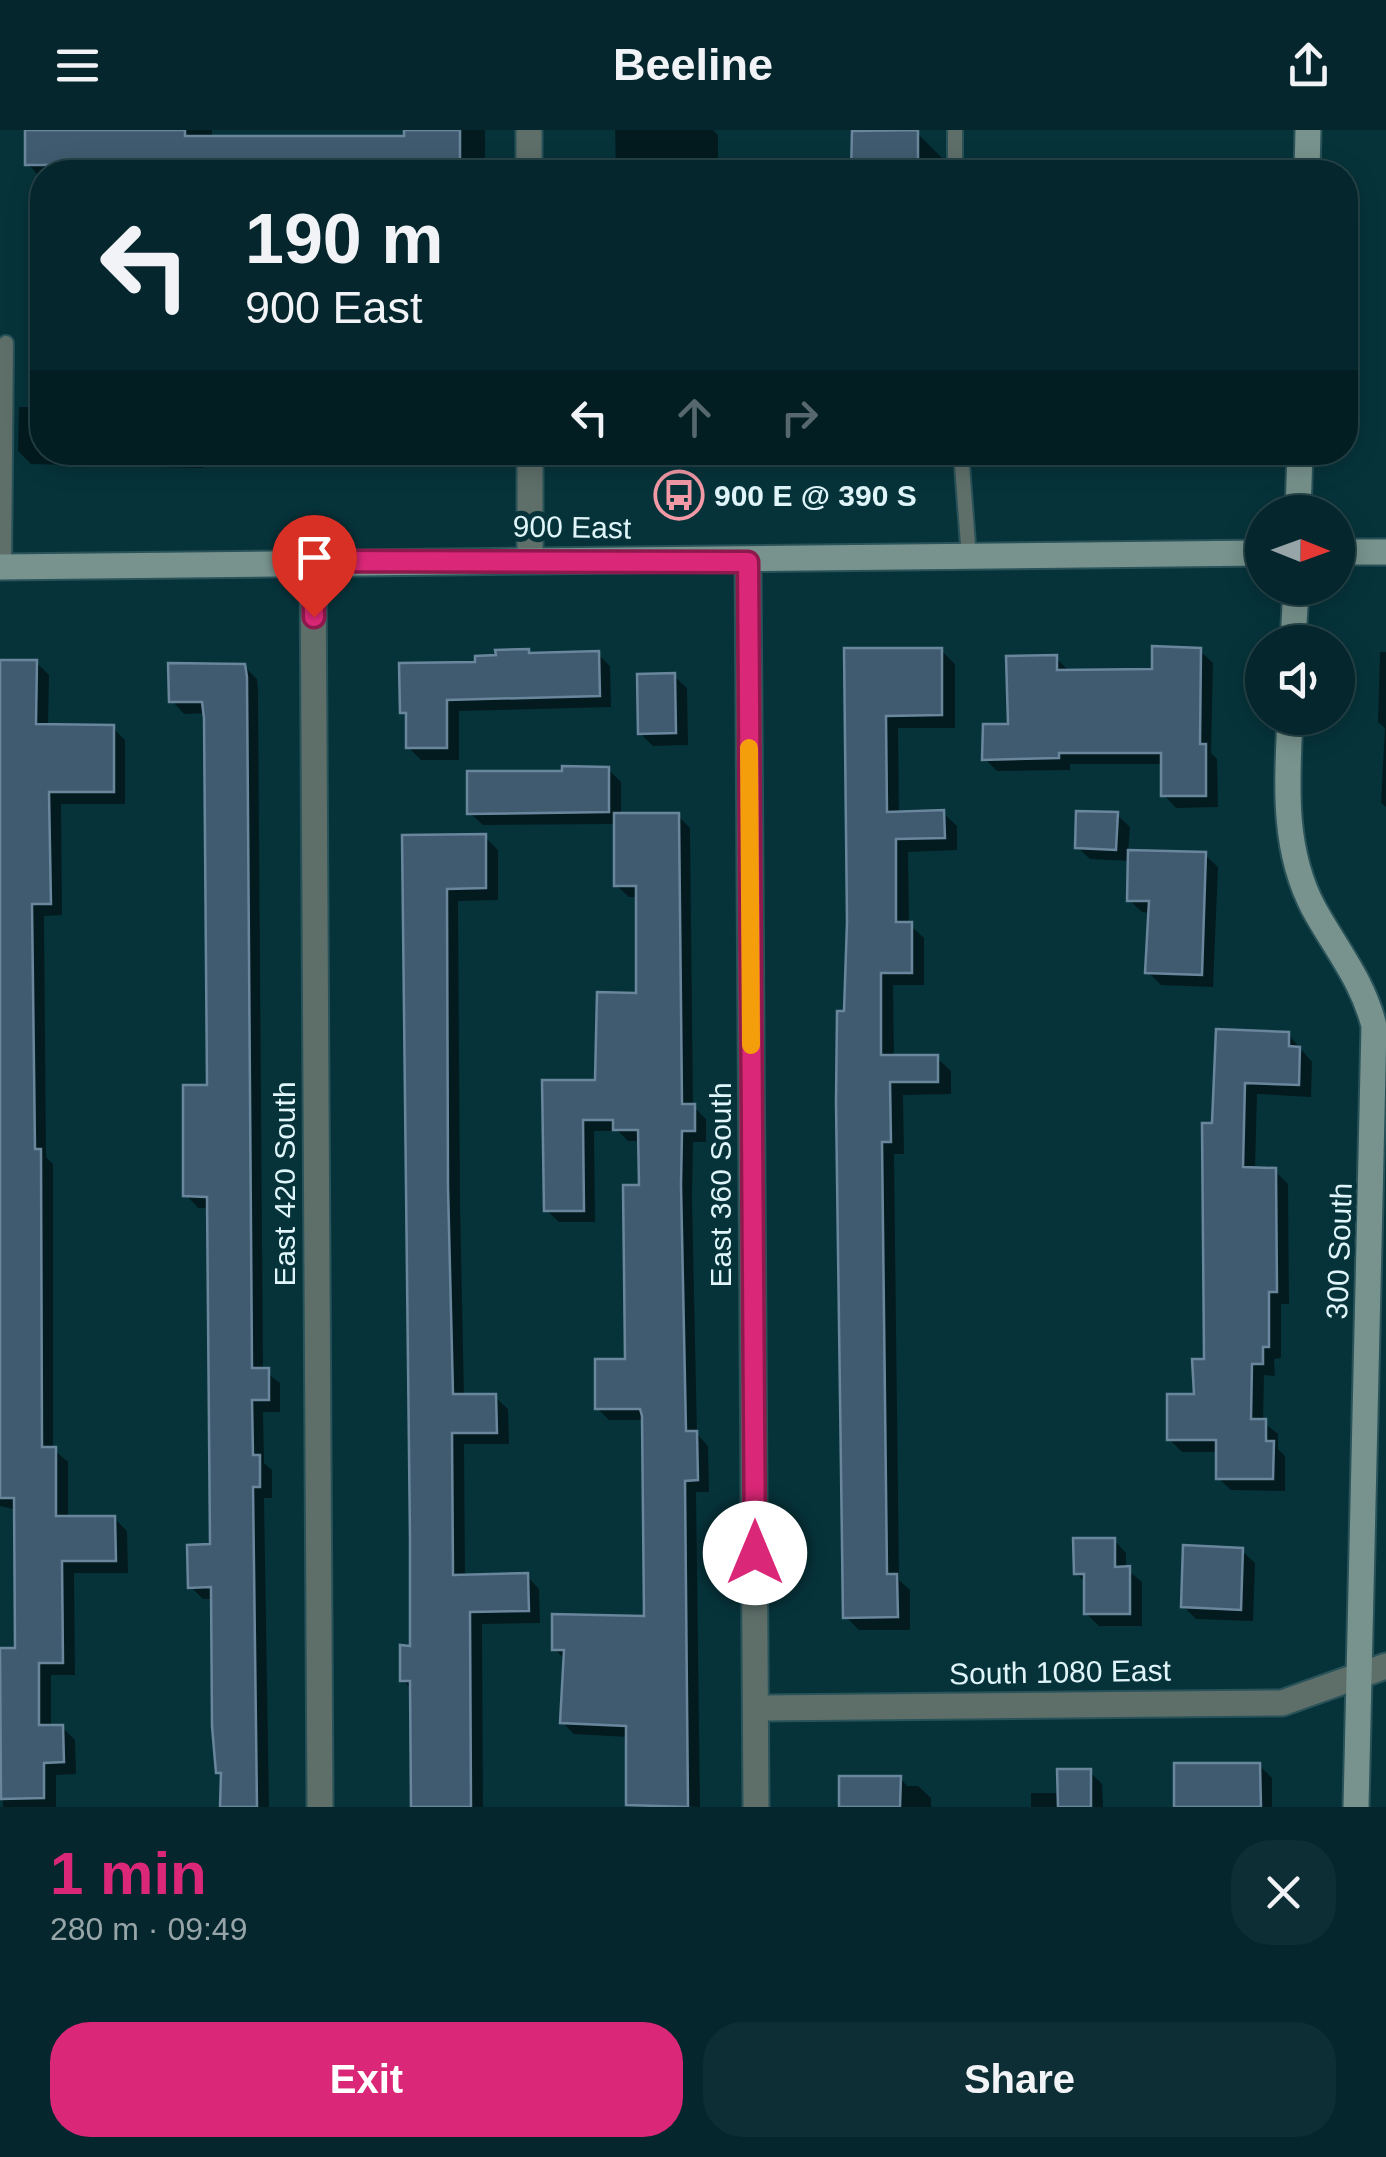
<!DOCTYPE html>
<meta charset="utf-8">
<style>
:root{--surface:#04262c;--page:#0d2e34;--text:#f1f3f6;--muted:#97a5a9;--line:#254348;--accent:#db2777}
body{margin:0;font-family:Helvetica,sans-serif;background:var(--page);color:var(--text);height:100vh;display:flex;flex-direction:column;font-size:38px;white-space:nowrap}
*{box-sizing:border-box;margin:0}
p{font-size:32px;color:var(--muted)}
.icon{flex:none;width:55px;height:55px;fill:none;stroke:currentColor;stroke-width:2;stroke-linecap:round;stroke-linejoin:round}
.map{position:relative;height:1677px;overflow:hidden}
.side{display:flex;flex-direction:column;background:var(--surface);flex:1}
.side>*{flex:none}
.banner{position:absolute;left:30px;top:30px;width:1328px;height:305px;border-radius:40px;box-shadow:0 5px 25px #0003,0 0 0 2px var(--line);background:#04262c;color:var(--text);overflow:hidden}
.needle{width:65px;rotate:91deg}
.controls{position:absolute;left:1245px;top:365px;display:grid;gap:20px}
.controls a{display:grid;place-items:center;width:110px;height:110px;border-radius:50%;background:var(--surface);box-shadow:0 5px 25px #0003,0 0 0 2px var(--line);font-size:50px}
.pin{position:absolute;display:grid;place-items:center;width:85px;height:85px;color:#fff;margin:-102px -42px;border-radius:50% 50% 50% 0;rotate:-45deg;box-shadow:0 0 10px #0007}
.pin .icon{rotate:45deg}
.me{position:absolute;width:110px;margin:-55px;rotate:0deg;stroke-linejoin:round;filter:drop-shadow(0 0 8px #0008)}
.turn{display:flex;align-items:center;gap:35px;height:210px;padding:0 50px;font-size:45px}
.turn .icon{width:130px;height:130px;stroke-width:2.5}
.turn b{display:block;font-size:70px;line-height:85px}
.lanes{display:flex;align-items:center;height:95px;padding:0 50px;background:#0003;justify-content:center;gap:50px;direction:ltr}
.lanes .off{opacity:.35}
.round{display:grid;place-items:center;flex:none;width:105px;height:105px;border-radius:40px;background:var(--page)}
.head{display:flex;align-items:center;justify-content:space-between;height:170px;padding:0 50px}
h1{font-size:60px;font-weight:800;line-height:75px;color:var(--accent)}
.cta{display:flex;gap:20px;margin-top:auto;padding:20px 50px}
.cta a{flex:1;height:115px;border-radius:40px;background:var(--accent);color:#fff;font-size:40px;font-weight:800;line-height:115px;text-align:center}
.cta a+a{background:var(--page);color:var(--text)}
header{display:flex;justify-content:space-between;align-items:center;height:130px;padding:0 50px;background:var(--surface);font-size:45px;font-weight:800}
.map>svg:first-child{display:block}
.shadow{fill:#0007}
.building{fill:#405b70;stroke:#6a869d;stroke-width:2.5}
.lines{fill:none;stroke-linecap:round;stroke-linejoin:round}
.lane-casing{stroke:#295259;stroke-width:18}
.street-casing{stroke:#295259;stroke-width:29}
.secondary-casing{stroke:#295259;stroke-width:29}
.lane{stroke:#5e6f6a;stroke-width:14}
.street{stroke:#5e6f6a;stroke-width:25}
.secondary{stroke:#78938d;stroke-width:25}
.route-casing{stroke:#8e194d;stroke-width:25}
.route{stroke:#db2777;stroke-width:18}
.slow{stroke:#f59e0b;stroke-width:18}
.labels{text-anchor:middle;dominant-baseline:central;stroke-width:10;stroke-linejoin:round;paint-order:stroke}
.poi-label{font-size:30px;font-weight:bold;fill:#dff5f9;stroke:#06333a;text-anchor:start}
.street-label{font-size:30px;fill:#dff5f9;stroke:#06333a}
</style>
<header><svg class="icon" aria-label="menu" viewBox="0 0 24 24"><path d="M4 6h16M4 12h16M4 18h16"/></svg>Beeline<svg class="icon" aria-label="share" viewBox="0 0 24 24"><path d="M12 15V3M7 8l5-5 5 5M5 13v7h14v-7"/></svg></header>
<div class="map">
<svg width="1386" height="1677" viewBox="0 0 1386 1677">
<rect width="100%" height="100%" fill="#06333a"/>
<path class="shadow" d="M 28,0 L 212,0 L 212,9 L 407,8 L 407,0 L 485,0 L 485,42 L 42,42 L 42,49 L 28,34 Z
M 615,0 L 713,0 L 718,5 L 718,28 L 672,29 L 672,42 L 616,42 Z
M 854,3 L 917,3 L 942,28 L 942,42 L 854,42 Z
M 19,277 L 42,277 L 42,322 L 471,322 L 471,329 L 203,327 L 203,338 L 31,334 L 18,321 Z
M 622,322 L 686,322 L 686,334 L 634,334 Z
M 873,322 L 942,322 L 942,333 L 883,332 Z
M 847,520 L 941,520 L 955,534 L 955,598 L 898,598 L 899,684 L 943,683 L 957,696 L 957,720 L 908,722 L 909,794 L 924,808 L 924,855 L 893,855 L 894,928 L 937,928 L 951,941 L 951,964 L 903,965 L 904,1024 L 894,1024 L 899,1450 L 910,1460 L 910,1500 L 859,1500 L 846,1487 Z
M 1200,521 L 1213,533 L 1211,623 L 1217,629 L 1218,677 L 1176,678 L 1164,665 L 1164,634 L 1070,634 L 1070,640 L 997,641 L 985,629 L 1056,528 L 1068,540 L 1154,542 Z
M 498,522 L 598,524 L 610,536 L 611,577 L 459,581 L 459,630 L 421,630 L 408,617 L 408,588 L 402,582 L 477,534 L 499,528 Z
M 1380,522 L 1386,522 L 1386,677 L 1381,673 L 1385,598 L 1378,592 Z
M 0,532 L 36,532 L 49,545 L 48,597 L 112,597 L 125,610 L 125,674 L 61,674 L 62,785 L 44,786 L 46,1027 L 53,1034 L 53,1319 L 68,1332 L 68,1388 L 114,1388 L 127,1401 L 128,1443 L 74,1443 L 75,1545 L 51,1545 L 51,1597 L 62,1597 L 75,1610 L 76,1644 L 56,1645 L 56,1677 L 3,1677 L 0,1520 L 17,1520 L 17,1380 L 0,1376 Z
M 244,536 L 257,549 L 258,562 L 263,1240 L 280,1253 L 280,1282 L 263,1282 L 264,1333 L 272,1340 L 272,1368 L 264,1368 L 269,1677 L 222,1677 L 214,1469 L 203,1469 L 190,1456 L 213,1417 L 210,1078 L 198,1078 L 186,1065 L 209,958 L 206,583 L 184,584 L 172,571 Z
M 674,546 L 687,558 L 688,615 L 653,616 L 640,603 Z
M 608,639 L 621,652 L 621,685 L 678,686 L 690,698 L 693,976 L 706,989 L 706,1012 L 693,1012 L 692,1068 L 697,1304 L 708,1316 L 709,1362 L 696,1362 L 700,1677 L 629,1674 L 628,1607 L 574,1604 L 562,1592 L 566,1531 L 555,1519 L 647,1489 L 645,1290 L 609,1290 L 597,1278 L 627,1232 L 641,1058 L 640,1011 L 628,1011 L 618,1001 L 594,1001 L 595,1092 L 559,1092 L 546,1080 L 597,952 L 639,865 L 639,767 L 629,767 L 616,755 L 616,694 L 483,695 L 470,683 L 565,644 Z
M 1117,685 L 1130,697 L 1128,722 L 1205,725 L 1218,737 L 1213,857 L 1161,855 L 1148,842 L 1151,783 L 1142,782 L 1129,770 L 1130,731 L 1090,729 L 1077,717 Z
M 405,707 L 485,707 L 498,720 L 498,770 L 458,771 L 460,1071 L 464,1267 L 495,1267 L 508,1279 L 509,1314 L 464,1314 L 465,1447 L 527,1446 L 539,1459 L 540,1493 L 482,1494 L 483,1677 L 413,1677 L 412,1560 L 403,1550 L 413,1518 Z
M 1218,902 L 1288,904 L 1312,932 L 1311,967 L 1257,964 L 1255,1040 L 1275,1041 L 1288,1054 L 1289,1174 L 1281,1174 L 1281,1228 L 1274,1229 L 1275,1246 L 1264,1245 L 1263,1292 L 1278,1304 L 1278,1319 L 1285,1326 L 1285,1361 L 1231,1360 L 1218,1348 L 1218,1322 L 1182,1322 L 1169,1309 L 1196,1267 L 1207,1232 Z
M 1114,1410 L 1126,1423 L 1126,1439 L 1142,1452 L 1142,1496 L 1099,1496 L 1086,1483 L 1086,1453 L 1076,1443 Z
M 1242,1421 L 1255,1433 L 1253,1491 L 1196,1489 L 1183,1476 Z
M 1259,1635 L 1272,1648 L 1272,1677 L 1177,1677 Z
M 1090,1642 L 1102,1654 L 1103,1677 L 1031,1677 L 1031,1663 L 1060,1663 Z
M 900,1648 L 907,1656 L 918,1656 L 931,1668 L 931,1677 L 841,1677 Z"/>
<path class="building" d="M 25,0 L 185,0 L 185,6 L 404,6 L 404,0 L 460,0 L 460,42 L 127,42 L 127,35 L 25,35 Z
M 918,0 L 918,42 L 851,42 L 852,1 Z
M 1152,516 L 1201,518 L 1200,614 L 1206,614 L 1206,666 L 1161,666 L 1161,623 L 1059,623 L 1059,628 L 982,630 L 983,594 L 1008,594 L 1006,526 L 1057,525 L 1057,540 L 1152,539 Z
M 844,518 L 942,518 L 942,585 L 886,586 L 887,682 L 944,680 L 945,708 L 896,709 L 896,792 L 912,792 L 912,843 L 881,843 L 881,925 L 938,925 L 938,952 L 890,952 L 891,1012 L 882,1012 L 887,1444 L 897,1444 L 898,1487 L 843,1488 L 836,972 L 837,881 L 844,881 L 847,792 Z
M 529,519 L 529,523 L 599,521 L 600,566 L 447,570 L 447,618 L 406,618 L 406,583 L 400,583 L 399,533 L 475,532 L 475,526 L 496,525 L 495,520 Z
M 0,530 L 37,530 L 36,594 L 114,595 L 114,662 L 49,662 L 51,774 L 32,774 L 35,1019 L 41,1019 L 42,1317 L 56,1317 L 56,1386 L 115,1386 L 116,1431 L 62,1431 L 63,1533 L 39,1533 L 39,1595 L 63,1595 L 64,1632 L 44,1633 L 44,1668 L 1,1669 L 0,1518 L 15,1518 L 14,1368 L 0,1368 Z
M 168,533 L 245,534 L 247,547 L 252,1238 L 269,1238 L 269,1270 L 252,1270 L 253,1325 L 260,1325 L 260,1357 L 253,1357 L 257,1677 L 220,1677 L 221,1643 L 216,1643 L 212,1596 L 211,1457 L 188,1458 L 187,1415 L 210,1414 L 207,1067 L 183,1066 L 183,955 L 207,955 L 204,588 L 202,572 L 169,572 Z
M 675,543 L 676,603 L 638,604 L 637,544 Z
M 562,636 L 609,637 L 609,682 L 467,684 L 467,641 L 562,641 Z
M 1076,681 L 1118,682 L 1116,720 L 1075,718 Z
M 614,683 L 679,683 L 682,974 L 695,974 L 695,1001 L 682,1001 L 681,1055 L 686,1301 L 697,1301 L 698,1350 L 685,1351 L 688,1677 L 626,1675 L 626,1596 L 560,1593 L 564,1520 L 552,1520 L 552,1484 L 644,1486 L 642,1286 L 640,1279 L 595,1279 L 595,1229 L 625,1229 L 623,1055 L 639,1055 L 638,1000 L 613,1000 L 613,990 L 583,990 L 584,1081 L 544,1081 L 542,950 L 595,950 L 597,862 L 636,863 L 636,756 L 614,756 Z
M 486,704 L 486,758 L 447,759 L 448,1057 L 453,1264 L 496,1264 L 497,1303 L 452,1303 L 453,1445 L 528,1443 L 529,1481 L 470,1482 L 471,1677 L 411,1677 L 410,1551 L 400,1551 L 400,1515 L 410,1516 L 410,1410 L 402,705 Z
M 1128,720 L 1206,722 L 1202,845 L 1145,843 L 1149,771 L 1127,771 Z
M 1216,899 L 1289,902 L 1289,916 L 1300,917 L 1299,955 L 1245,953 L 1243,1037 L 1276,1038 L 1277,1162 L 1269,1162 L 1269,1217 L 1263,1217 L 1263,1234 L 1252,1234 L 1251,1289 L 1266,1289 L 1266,1311 L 1274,1311 L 1273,1349 L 1216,1349 L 1216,1310 L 1167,1310 L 1167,1264 L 1194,1264 L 1192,1229 L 1204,1229 L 1202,993 L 1212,993 Z
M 1073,1408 L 1115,1408 L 1115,1437 L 1130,1436 L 1130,1484 L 1084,1484 L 1084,1444 L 1074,1444 Z
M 1183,1415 L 1243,1418 L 1241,1480 L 1181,1477 Z
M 1174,1633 L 1260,1633 L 1261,1677 L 1174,1677 Z
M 1057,1639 L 1091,1639 L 1091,1677 L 1058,1677 Z
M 839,1646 L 901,1646 L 900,1677 L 839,1677 Z"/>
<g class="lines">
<g class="lane-casing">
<path id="lane" d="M 955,0 L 955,42
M 961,322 L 969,428
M 4,437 L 6,213"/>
</g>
<g class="street-casing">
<path id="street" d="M 529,0 L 529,42
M 530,322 L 530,429
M 313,431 L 320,1677
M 748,432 L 756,1677
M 756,1578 L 1282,1573 L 1386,1536"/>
</g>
<g class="secondary-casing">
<path id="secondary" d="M 1307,42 L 1308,0
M 1298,382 L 1300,322
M 1338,422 L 1386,422
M 0,437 L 1262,423
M 1293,512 L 1296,458
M 1290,588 C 1287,653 1282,719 1314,779 C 1336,819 1363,851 1374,896 L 1356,1677"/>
</g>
<use href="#lane" class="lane"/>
<use href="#street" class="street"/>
<use href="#secondary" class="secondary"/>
</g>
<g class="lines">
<g class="route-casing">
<path id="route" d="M 314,487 L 313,431 L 748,432 L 755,1423"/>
</g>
<use href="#route" class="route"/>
<path class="slow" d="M 749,618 L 751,915"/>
</g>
<defs>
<g id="bus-ring" transform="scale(2.5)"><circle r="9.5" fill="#06333a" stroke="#f39aa7" stroke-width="1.5"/><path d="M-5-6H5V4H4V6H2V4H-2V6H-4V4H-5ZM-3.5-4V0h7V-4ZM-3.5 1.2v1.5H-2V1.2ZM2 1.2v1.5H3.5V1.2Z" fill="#f39aa7"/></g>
</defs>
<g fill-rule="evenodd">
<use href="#bus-ring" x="679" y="365"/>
</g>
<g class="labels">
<g class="poi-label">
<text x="714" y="365">900 E @ 390 S</text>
</g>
<g class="street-label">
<text transform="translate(572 397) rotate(1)">900 East</text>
<text transform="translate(284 1054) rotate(-90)">East 420 South</text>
<text transform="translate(720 1055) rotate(-90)">East 360 South</text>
<text transform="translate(1339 1121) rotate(-88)">300 South</text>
<text transform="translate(1060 1542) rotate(-1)">South 1080 East</text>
</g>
</g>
</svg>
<div class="controls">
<a><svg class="needle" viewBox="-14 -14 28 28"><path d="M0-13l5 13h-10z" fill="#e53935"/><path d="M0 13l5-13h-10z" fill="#97a5a9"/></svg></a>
<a><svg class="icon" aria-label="sound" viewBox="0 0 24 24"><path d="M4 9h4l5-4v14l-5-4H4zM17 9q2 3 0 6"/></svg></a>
</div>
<div class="pin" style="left:314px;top:487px;background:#d93025"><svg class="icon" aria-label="arrive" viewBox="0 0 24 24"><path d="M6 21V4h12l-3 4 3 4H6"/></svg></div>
<svg class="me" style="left:755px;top:1423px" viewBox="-20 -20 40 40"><circle r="19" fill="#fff"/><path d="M0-13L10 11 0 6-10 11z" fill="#db2777"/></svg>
<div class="banner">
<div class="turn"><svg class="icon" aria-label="left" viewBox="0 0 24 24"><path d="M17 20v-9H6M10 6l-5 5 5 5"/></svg><div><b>190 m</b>900 East</div></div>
<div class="lanes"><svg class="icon" aria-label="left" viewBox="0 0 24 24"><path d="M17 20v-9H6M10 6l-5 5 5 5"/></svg><svg class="icon off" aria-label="ahead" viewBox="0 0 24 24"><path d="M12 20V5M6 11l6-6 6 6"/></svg><svg class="icon off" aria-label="right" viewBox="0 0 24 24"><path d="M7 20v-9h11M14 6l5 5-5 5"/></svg></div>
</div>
</div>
<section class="side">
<div class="head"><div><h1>1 min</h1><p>280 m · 09:49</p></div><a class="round"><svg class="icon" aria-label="close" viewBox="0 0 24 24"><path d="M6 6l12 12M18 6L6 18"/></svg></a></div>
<div class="cta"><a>Exit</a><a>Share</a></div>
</section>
